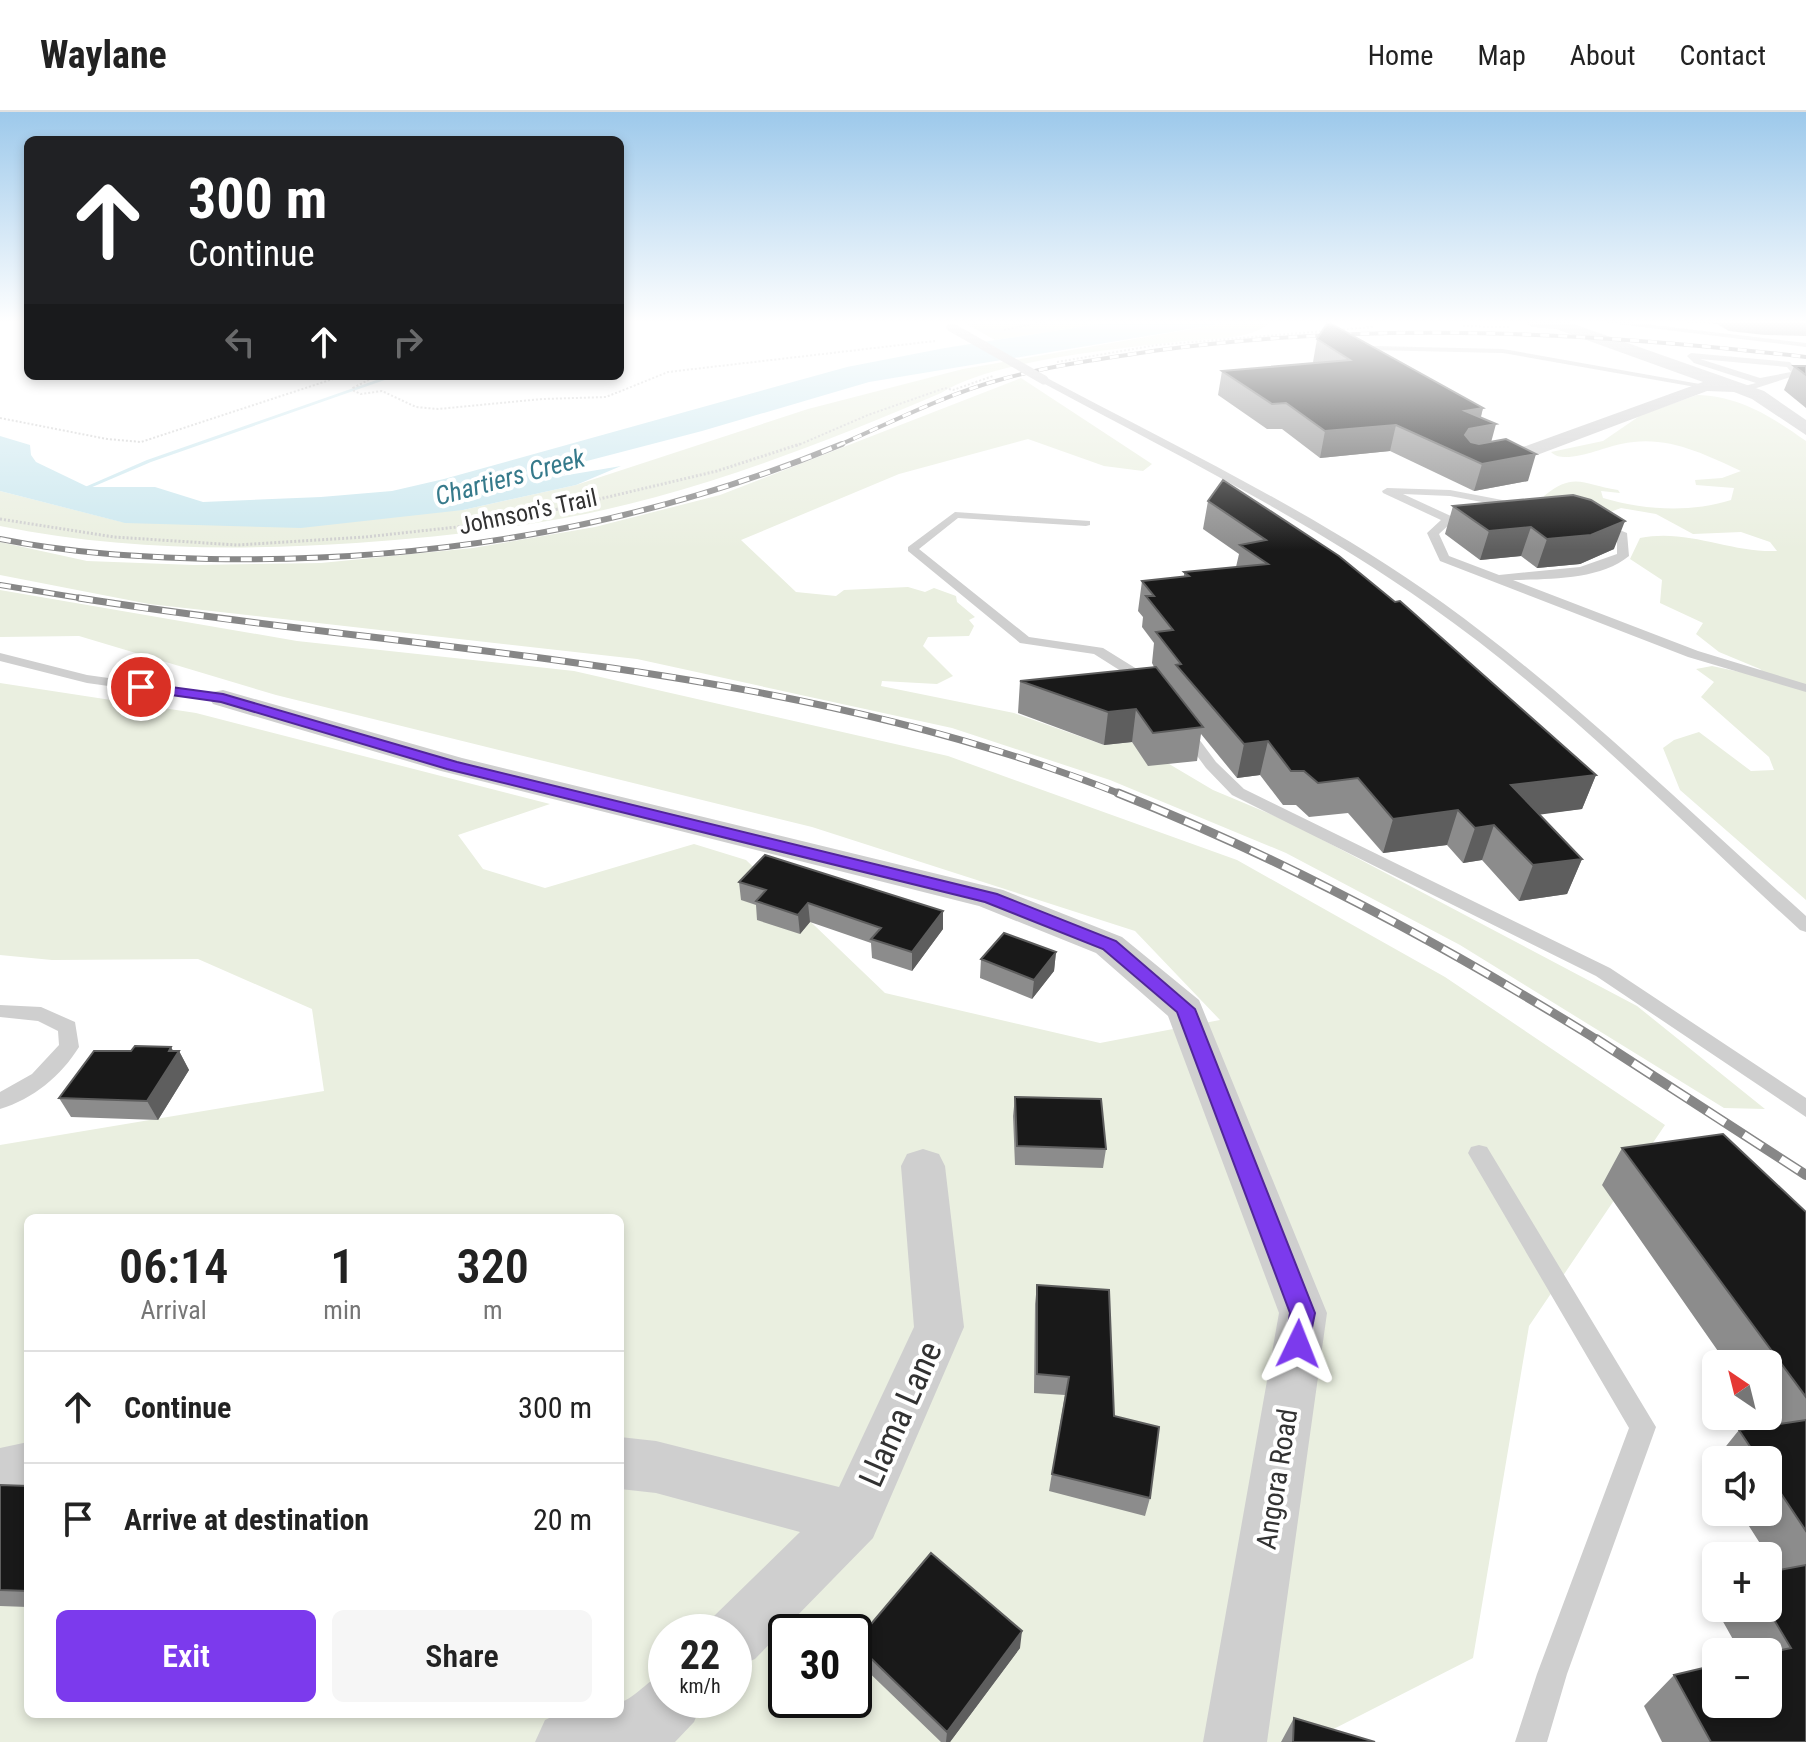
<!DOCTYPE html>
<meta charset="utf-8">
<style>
:root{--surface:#fff;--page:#f6f6f6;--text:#222;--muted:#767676;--line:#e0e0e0;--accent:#7c3aed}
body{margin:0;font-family:"Roboto Condensed",sans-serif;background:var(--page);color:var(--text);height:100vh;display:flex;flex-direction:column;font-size:30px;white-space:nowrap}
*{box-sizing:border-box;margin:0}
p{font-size:26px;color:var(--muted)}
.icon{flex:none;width:44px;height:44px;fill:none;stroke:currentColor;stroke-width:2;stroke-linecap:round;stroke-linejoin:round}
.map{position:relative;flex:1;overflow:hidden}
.side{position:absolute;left:24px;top:1102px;width:600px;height:504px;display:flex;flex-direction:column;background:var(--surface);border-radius:12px;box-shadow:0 4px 12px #0003}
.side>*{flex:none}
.top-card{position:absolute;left:24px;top:24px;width:600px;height:244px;border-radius:12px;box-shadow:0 4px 12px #0003;background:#202124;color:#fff;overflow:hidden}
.needle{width:52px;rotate:325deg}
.controls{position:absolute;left:1702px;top:1238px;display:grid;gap:16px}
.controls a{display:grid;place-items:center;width:80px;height:80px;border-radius:12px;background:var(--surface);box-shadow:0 4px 12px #0003;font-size:40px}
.speed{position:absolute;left:648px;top:1502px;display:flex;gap:16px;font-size:40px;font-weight:700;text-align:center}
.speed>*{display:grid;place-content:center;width:104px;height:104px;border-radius:50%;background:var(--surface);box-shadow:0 4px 12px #0003;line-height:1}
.speed small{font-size:20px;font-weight:400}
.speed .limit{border:4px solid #111;border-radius:12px;background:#fff;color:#111}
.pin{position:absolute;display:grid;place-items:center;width:68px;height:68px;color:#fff;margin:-34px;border:4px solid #fff;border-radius:50%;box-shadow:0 2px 8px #0007}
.me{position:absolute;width:88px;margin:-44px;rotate:2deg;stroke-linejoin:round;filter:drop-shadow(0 0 6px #0008)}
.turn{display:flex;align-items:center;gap:28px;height:168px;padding:0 32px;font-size:36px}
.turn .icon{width:104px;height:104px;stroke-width:2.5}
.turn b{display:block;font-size:56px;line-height:68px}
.lanes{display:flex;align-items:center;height:76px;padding:0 32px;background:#0003;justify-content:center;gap:40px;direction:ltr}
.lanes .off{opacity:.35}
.eta{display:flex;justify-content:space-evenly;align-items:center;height:136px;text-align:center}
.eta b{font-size:48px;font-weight:600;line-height:56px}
.button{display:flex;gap:16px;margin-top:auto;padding:16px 32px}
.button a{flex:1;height:92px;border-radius:12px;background:var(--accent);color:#fff;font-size:32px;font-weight:600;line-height:92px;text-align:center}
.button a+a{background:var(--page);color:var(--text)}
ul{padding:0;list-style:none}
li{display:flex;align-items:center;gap:24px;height:112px;padding:0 32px;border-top:2px solid var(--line)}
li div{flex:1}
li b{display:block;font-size:30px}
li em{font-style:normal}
header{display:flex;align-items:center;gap:48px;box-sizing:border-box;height:112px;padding:0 40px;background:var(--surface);border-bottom:2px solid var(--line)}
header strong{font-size:38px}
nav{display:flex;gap:44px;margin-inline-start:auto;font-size:28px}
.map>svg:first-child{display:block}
.green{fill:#eaefe0;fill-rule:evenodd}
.water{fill:#cce8ef}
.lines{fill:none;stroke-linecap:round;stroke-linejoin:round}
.stream{fill:#cce8ef;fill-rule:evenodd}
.path-far1{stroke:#cfcfcf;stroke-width:2;stroke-dasharray:2 2;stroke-linecap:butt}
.path{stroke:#cfcfcf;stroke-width:3;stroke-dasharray:2 2;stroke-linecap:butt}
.lane{fill:#cfcfcf;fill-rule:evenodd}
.street{fill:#cfcfcf;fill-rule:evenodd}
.rail-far4-casing{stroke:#878787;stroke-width:4}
.rail-far3-casing{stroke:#878787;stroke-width:6}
.rail-far2-casing{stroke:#878787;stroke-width:7}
.rail-far1-casing{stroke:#878787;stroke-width:9}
.rail-casing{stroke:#878787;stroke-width:10}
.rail-far4{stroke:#fff;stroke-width:3;stroke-dasharray:9;stroke-linecap:butt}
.rail-far3{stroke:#fff;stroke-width:4;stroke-dasharray:11;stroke-linecap:butt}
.rail-far2{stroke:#fff;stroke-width:5;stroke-dasharray:14;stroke-linecap:butt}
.rail-far1{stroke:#fff;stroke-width:6;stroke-dasharray:18;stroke-linecap:butt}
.rail{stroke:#fff;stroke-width:7;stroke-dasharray:22;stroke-linecap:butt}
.lane-bridge{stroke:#cfcfcf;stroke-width:9}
.wall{fill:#8c8c8c}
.shaded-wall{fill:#5e5e5e}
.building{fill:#191919;stroke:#5e5e5e;stroke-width:2}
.route{fill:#7c3aed;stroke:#51269a;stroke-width:2}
.labels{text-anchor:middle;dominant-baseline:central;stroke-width:8;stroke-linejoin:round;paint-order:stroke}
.far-street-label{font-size:24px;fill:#323232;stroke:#fff}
.far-water-label{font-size:26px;font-style:italic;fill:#367a8b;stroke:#fff}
.street-label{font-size:28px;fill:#323232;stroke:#fff}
.near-street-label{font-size:34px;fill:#323232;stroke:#fff}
</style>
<header>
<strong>Waylane</strong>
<nav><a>Home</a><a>Map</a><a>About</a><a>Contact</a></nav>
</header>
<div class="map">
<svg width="1806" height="1630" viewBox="0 0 1806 1630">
<rect width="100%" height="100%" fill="#fff"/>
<path class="green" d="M 963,210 L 1111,210 L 995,228 Z
M 1232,210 L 1271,210 C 1249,230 1204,226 1176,230 C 1114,237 991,249 941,281 C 847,321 754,358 656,385 C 558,412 457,424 356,431 C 234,439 120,438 0,414 L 0,379 L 122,410 L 463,398 L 576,373 L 808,297 L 963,257 Z
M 1021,266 L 1152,352 L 1143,359 L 1104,354 L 1028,327 L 899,362 L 741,428 L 796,480 L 836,484 L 844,478 L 908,475 L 925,480 L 934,476 L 956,484 L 957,490 L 975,505 L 969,508 L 974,514 L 969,524 L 928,525 L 923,534 L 953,564 L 937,572 L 882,569 L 881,574 L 1014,601 L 1104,633 L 1132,630 L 1213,678 L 1289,710 L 1637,894 L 1765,997 L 1724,996 L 1460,833 L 1286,741 L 1110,668 L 952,616 L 637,547 L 149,492 L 0,463 L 0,430 L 87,449 L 194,453 L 321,451 L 473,436 L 595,415 L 720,383 Z
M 1697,283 C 1740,284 1772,305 1806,329 L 1806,788 L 1680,678 L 1663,636 L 1674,628 L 1699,620 L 1751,659 L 1774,658 L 1769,645 L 1701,585 L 1714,570 L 1696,557 L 1712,554 L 1768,566 L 1760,557 L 1719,540 L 1696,522 L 1703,511 L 1660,491 L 1662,468 L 1630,447 L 1640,426 C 1687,416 1731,441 1777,439 L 1770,430 L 1741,420 L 1693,422 L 1656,402 L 1621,396 L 1610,400 L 1547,392 L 1544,384 C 1575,359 1583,373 1618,378 L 1620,381 L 1601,379 L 1603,386 C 1644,398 1690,401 1731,388 L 1734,376 L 1696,373 L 1695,368 L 1722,366 L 1741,359 C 1702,341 1665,322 1621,332 C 1604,335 1564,354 1551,340 L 1603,329 L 1641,303 Z
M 0,478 L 297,529 L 574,559 L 948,644 L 1237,748 L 1445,865 L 1665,1013 L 1529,1214 L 1473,1546 L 1308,1630 L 0,1630 L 0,1033 L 324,979 L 312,897 L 198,847 L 52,848 L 0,843 L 0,571 L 196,601 L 550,692 L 458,723 L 483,757 L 545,776 L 694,732 L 746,748 L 885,881 L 1100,931 L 1220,908 L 1135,819 L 812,715 L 276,583 L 79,524 L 0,525 ZM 28,1106 L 620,1106 L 620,1602 L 28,1602 ZM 666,1520 L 734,1520 L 734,1588 L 666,1588 ZM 786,1520 L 854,1520 L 854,1588 L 786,1588 Z"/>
<path class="water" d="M 1111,210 L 1232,210 L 869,270 L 702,319 L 583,350 L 562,364 L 621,354 L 576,373 L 463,398 L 301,416 L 125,411 L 0,379 L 0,324 L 30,333 L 31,343 L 36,350 L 88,375 L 155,375 L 203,390 L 321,385 L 392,379 L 444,367 L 847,255 L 945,236 Z"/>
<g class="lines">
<path class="stream" d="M 388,264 L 396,264 L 151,350 L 90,376 L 85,375 L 147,348 Z"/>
<path class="path-far1" d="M 1463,214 L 1509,215
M 1004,218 L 1041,210
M 1057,250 L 1157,233 L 1373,215
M 376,264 L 353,276 L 354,279 L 361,282 L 382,279 L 416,295 L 438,297 L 542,287 L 606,285 L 668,260 L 935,229
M 0,306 L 107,327 L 141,330 L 342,264
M 796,334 L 868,303 L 945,276 L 953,278 L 993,264"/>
<path class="path" d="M 0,407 L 114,425 L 237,433 L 365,425 L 503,410 L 717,359 L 800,332"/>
<path class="lane" d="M 1601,210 L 1628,210 L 1806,231 L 1806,235 Z
M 1374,234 L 1503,237 L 1711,274 L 1707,277 L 1503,241 L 1371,238 Z
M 1691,241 L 1790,250 L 1800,262 L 1744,280 L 1741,275 L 1756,271 L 1694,251 L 1687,244 ZM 1700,247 L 1787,255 L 1791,260 L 1760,266 Z
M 1041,266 L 1047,266 C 1181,337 1320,403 1443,491 C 1573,585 1687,698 1806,804 L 1806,820 L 1800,818 C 1679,708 1564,588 1430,494 C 1307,407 1173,341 1041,270 Z
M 1387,376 L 1450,378 L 1523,392 L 1523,396 L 1519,397 L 1450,384 L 1403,382 L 1453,405 L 1453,409 L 1439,422 L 1449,444 L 1499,463 L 1580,455 L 1617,442 L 1617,425 L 1594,415 L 1594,411 L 1602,411 L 1627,421 L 1629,444 C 1600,468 1549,467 1513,468 L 1698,539 L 1806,572 L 1806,580 L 1688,545 L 1440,449 L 1427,421 L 1441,408 L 1383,381 L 1382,379 Z
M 955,400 L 1090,409 L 1090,413 L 1086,414 L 958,406 L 919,437 L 1029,525 L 1103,536 L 1153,567 L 1153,573 L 1143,573 L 1094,542 L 1020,531 L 908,439 L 908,435 Z
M 0,541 L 87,563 L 223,582 L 230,586 L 223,590 L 87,571 L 0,549 Z
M 1185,614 L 1190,615 L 1216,650 L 1244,677 L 1610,856 L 1806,986 L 1806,1005 L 1596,864 L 1232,683 L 1206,656 L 1178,618 Z
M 0,893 L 41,895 L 75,910 L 79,935 C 61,964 33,987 0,997 L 0,980 L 32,962 L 59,933 L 58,919 L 38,909 L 0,905 Z
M 1479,1033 L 1487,1035 L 1656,1315 L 1567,1562 L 1547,1630 L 1515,1630 L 1537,1562 L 1629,1316 L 1468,1041 L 1471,1035 Z"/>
<path class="street" d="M 1524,210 L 1568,210 L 1764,279 L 1806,308 L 1806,323 L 1752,287 L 1734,280 L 1707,279 L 1537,343 L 1482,353 L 1475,351 L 1472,347 L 1475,343 L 1526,334 L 1703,270 L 1556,217 L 1532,215 Z
M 223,578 L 462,646 L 1003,778 L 1122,825 L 1199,888 L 1327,1201 L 1267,1630 L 1203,1630 L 1279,1201 L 1168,904 L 1096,841 L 979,794 L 441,659 L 213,592 L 209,586 L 213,580 Z
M 923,1037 L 939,1042 L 945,1054 L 964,1215 L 873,1426 L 755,1547 L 734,1556 L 734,1520 L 707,1520 L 713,1505 L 800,1420 L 656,1381 L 620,1377 L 620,1325 L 656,1329 L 839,1375 L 914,1215 L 901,1054 L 907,1042 Z
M 28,1330 L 28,1382 L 0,1388 L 0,1336 Z
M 666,1560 L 666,1588 L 703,1588 L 694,1610 L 675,1630 L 535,1630 L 545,1608 L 558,1602 L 620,1602 L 620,1590 C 635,1587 648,1567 666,1560 Z"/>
<g class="rail-far4-casing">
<path id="rail-far4" d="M 837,334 C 890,311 944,283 999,268 C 1052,253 1107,246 1160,238 C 1376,209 1591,220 1806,245"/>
</g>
<g class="rail-far3-casing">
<path id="rail-far3" d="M 0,427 C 69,441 139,445 210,447 C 427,451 641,415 842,332
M 0,473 L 92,488"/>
</g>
<g class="rail-far2-casing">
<path id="rail-far2" d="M 79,486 C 431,542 787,549 1123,683"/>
</g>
<g class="rail-far1-casing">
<path id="rail-far1" d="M 1118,681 C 1286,748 1445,833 1599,929"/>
</g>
<g class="rail-casing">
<path id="rail" d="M 1596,927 L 1806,1063"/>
</g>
<use href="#rail-far4" class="rail-far4"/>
<use href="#rail-far3" class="rail-far3"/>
<use href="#rail-far2" class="rail-far2"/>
<use href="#rail-far1" class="rail-far1"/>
<use href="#rail" class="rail"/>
<path class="lane-bridge" d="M 951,215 L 1044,268"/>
</g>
<path class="wall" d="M 1682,210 L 1806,210 L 1806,224 L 1765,223 L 1729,219 L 1717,212 Z
M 1317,227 L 1483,296 L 1481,305 L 1491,329 L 1528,369 L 1474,379 L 1390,339 L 1320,346 L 1282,317 L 1267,317 L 1218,283 L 1222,259 L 1315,251 L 1313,250 Z
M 1794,254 L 1806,254 L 1806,296 L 1784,278 Z
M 1223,368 L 1596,663 L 1582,697 L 1539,702 L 1582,747 L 1567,782 L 1519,789 L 1482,748 L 1463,751 L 1447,733 L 1383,741 L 1348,701 L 1309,705 L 1296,693 L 1283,693 L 1260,663 L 1237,666 L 1201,622 L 1197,649 L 1148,654 L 1132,630 L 1104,633 L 1018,601 L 1020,569 L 1154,555 L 1152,551 L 1154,531 L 1142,515 L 1143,505 L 1138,499 L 1142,469 L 1184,465 L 1184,460 L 1236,455 L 1239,442 L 1203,417 L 1208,389 Z
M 1453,394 L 1614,437 L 1580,452 L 1537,456 L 1521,444 L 1480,448 L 1445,422 Z
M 739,770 L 943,817 L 912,859 L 872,846 L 871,831 L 810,810 L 800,822 L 757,808 L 756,793 L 741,788 Z
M 1056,840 L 1054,859 L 1032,887 L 980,866 L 981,847 Z
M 131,939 L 179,939 L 189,958 L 158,1008 L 71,1005 L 59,986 Z
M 1015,985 L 1106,1037 L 1103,1056 L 1015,1053 L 1013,1004 Z
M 1622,1036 L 1806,1100 L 1806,1630 L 1662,1630 L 1644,1594 L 1674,1563 L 1768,1592 L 1768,1540 L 1740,1540 L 1716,1497 L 1768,1496 L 1777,1458 L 1740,1400 L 1768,1400 L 1768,1348 L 1716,1348 L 1716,1363 L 1710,1354 L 1739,1318 L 1770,1313 L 1764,1304 L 1768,1304 L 1768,1252 L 1727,1252 L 1602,1073 Z
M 1037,1173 L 1114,1304 L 1150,1386 L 1145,1404 L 1049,1379 L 1065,1283 L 1034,1281 L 1035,1192 Z
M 0,1373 L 28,1374 L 28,1495 L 0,1494 Z
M 855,1531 L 1020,1536 L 950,1630 L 941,1630 L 856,1548 Z
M 1294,1606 L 1375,1630 L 1281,1630 Z"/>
<path class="shaded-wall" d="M 1483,296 L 1478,315 L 1496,312 L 1489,338 L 1460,342 L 1465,299 Z
M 1396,313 L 1390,339 L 1320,346 L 1325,319 Z
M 1536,342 L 1528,369 L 1474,379 L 1482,352 Z
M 1625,409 L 1614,437 L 1580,452 L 1537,456 L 1547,427 Z
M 1531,415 L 1521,444 L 1480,448 L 1489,419 Z
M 1136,597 L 1132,630 L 1104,633 L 1108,600 Z
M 1268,629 L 1260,663 L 1237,666 L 1244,632 Z
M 1596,663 L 1582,697 L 1499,708 L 1511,673 Z
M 1458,698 L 1447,733 L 1383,741 L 1393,707 Z
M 1494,713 L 1482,748 L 1463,751 L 1475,716 Z
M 1582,747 L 1567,782 L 1519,789 L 1533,753 Z
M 808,791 L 810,810 L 800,822 L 798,803 Z
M 943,799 L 943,817 L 912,859 L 912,840 Z
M 1056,840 L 1054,859 L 1032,887 L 1034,868 Z
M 171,935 L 176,944 L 179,939 L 189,958 L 158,1008 L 147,989 Z
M 1022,1519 L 1020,1536 L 950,1630 L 946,1630 L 947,1620 Z"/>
<path class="building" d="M 1328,210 L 1483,296 L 1465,299 L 1496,312 L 1469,317 L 1465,323 L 1471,330 L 1479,332 L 1506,327 L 1536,342 L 1482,352 L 1396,313 L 1325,319 L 1286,291 L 1272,292 L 1222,259 L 1350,248 L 1317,227 Z
M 1794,254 L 1806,254 L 1806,263 Z
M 1223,368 L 1339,444 L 1395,490 L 1400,489 L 1596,663 L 1511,673 L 1582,747 L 1533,753 L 1494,713 L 1475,716 L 1458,698 L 1393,707 L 1358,666 L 1318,671 L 1304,659 L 1291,659 L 1268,629 L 1244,632 L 1176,553 L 1181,552 L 1156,520 L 1173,518 L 1146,484 L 1154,484 L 1142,469 L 1189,464 L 1184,460 L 1268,452 L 1240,433 L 1266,428 L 1208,389 Z
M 1573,383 L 1591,388 L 1625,409 L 1591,423 L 1547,427 L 1531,415 L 1489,419 L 1453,394 Z
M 1156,555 L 1203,615 L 1153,621 L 1136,597 L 1108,600 L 1020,569 Z
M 765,743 L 943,799 L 912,840 L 871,827 L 881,816 L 808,791 L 798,803 L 756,789 L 766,778 L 739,770 Z
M 1004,821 L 1056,840 L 1034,868 L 981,847 Z
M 135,934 L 171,935 L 169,939 L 179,939 L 147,989 L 59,986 L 94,939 L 131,939 Z
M 1015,985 L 1101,987 L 1106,1037 L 1017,1034 Z
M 1723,1022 L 1806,1100 L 1806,1285 L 1622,1036 Z
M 1037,1173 L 1109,1178 L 1114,1304 L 1159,1315 L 1150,1386 L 1052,1362 L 1069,1265 L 1037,1262 Z
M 1806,1308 L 1806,1419 L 1768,1362 L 1768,1348 L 1759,1348 L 1739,1318 Z
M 0,1373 L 28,1374 L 28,1479 L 0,1478 Z
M 931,1441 L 1022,1519 L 947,1620 L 855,1531 Z
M 1806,1453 L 1806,1630 L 1711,1630 L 1674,1563 L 1716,1553 L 1716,1592 L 1768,1592 L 1768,1541 L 1791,1536 L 1767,1496 L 1768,1496 L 1768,1460 Z
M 1294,1606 L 1375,1630 L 1293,1630 Z"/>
<linearGradient id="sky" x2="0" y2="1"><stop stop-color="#9dc9eb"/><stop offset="0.48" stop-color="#fff"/><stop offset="1" stop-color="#fff" stop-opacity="0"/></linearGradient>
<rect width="1806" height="438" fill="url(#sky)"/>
<path class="route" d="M 141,571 L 223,582 L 457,650 L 997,782 L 1116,829 L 1195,897 L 1315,1201 L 1307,1240 L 1298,1243 L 1289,1240 L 1285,1232 L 1290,1201 L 1177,900 L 1103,837 L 985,790 L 447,657 L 221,590 L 136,578 L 134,575 Z"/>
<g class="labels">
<g class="far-street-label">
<text transform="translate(528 400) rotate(-12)">Johnson's Trail</text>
</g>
<g class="far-water-label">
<text transform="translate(510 365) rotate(-15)">Chartiers Creek</text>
</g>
<g class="street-label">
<text transform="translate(1277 1367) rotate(-81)">Angora Road</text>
</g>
<g class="near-street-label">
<text transform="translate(900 1302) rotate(-66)">Llama Lane</text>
</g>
</g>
</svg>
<div class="controls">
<a><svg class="needle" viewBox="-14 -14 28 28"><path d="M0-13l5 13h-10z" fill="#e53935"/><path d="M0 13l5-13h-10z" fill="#767676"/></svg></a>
<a><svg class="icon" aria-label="sound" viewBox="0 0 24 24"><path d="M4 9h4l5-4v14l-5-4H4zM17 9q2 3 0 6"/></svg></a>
<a>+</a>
<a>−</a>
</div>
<div class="speed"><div>22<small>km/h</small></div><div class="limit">30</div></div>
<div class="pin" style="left:141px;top:575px;background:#d93025"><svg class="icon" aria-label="arrive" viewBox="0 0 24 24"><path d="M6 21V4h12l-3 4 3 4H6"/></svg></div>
<svg class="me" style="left:1298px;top:1232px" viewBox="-20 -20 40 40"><path d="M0-17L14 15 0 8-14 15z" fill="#7c3aed" stroke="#fff" stroke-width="4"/></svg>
<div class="top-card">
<div class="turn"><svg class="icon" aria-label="ahead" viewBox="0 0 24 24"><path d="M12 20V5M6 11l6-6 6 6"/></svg><div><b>300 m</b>Continue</div></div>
<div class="lanes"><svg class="icon off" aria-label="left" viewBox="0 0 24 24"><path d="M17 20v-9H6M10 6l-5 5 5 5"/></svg><svg class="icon" aria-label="ahead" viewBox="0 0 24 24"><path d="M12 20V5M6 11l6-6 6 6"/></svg><svg class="icon off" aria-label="right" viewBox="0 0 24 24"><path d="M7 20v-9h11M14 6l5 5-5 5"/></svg></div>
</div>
<section class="side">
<div class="eta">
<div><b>06:14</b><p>Arrival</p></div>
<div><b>1</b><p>min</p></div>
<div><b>320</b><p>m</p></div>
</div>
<ul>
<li><svg class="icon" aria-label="ahead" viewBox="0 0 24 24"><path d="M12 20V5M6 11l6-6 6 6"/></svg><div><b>Continue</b></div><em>300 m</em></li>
<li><svg class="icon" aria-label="arrive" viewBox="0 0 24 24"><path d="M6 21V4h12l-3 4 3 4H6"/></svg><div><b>Arrive at destination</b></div><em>20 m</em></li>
</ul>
<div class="button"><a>Exit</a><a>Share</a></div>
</section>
</div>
